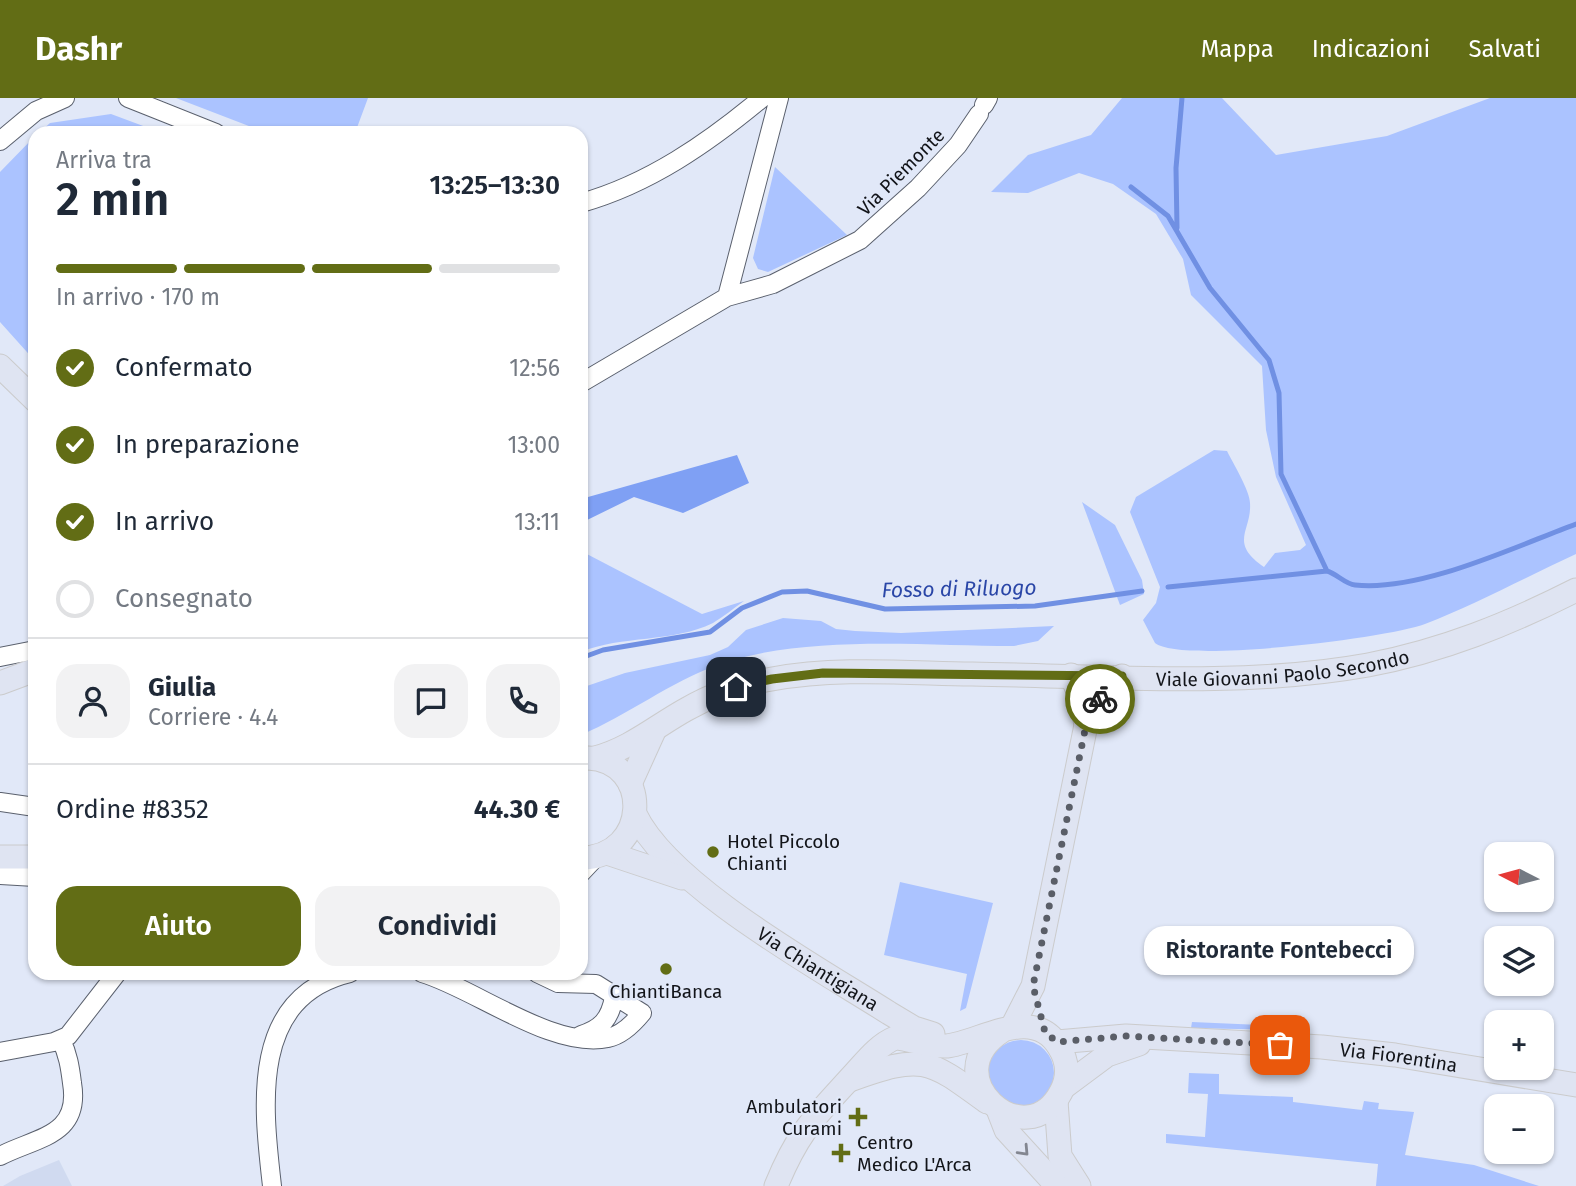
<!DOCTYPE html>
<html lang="it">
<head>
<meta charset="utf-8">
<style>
	:root { --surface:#fff; --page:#f2f2f3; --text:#1f2937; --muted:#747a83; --line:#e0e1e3; --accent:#626d15 }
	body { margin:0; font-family:"Fira Sans",sans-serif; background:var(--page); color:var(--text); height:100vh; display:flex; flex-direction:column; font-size:26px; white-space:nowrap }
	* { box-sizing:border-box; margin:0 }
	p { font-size:23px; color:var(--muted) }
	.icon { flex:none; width:38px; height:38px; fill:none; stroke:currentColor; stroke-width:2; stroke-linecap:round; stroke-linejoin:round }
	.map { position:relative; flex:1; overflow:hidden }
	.side { position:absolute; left:28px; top:28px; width:560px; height:854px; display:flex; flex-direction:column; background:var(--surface); border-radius:21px; box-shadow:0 2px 5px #0004 }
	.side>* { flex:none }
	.needle { width:46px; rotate:276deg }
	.fabs { position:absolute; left:1484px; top:744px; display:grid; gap:14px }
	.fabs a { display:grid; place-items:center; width:70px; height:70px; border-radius:14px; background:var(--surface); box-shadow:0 2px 5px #0004; font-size:35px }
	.pin { position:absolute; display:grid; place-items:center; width:60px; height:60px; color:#fff; margin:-30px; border-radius:14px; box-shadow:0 4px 10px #0006 }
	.courier { position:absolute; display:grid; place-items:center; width:70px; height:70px; margin:-35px; border:5px solid #626d15; border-radius:50%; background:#fff; color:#222; box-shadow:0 2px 9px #0007 }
	.bubble { position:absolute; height:49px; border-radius:21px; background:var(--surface); box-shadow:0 2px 5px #0004; font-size:23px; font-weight:600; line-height:49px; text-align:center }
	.headline em { font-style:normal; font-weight:600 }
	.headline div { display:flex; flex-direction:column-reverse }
	.headline { display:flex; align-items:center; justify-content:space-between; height:119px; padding:0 28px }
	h1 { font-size:46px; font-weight:600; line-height:52px }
	.bar { display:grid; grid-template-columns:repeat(4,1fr); gap:10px 7px; align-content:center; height:84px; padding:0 28px }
	.bar i { height:9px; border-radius:5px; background:var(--line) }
	.bar .on { background:var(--accent) }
	.bar p { grid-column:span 4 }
	.line { display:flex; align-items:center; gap:18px; padding:0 28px; border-top:2px solid var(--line) }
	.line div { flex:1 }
	.round { display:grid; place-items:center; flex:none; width:74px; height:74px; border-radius:21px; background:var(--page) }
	ol { padding:0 28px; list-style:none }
	li { display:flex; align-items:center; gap:21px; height:77px }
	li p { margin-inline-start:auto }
	li .icon { padding:7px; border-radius:50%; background:var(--accent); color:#fff; stroke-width:4 }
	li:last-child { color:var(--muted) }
	li i { width:38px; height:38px; border:4px solid var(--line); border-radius:50% }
	.button { display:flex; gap:14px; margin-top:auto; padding:14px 28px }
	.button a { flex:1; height:80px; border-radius:21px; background:var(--accent); color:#fff; font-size:28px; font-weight:600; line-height:80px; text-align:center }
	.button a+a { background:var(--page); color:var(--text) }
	header { display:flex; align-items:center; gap:42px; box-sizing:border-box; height:98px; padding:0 35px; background:var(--accent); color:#fff }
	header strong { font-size:33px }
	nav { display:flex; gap:38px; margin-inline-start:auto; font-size:24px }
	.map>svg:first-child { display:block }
	.built { fill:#d0daf0 }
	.green { fill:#abc3ff }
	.forest { fill:#7fa0f4 }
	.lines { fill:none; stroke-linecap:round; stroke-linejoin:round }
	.stream { stroke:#7090e3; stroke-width:5 }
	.minor-casing { stroke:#5a606d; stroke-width:20 }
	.major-casing { stroke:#cbcbcc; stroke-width:25 }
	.minor { stroke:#fff; stroke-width:18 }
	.major { stroke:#dfe4f2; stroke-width:23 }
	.oneway { stroke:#838690 }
	.done { stroke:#5a5e67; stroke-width:7; stroke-dasharray:0 12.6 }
	.route { stroke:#626d15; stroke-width:9 }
	.poi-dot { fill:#626d15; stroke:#e1e8f8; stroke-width:2.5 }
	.labels { text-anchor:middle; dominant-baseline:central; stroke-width:5; stroke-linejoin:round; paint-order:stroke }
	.street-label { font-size:19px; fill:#121419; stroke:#e1e8f8 }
	.poi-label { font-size:19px; fill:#121419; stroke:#e1e8f8; text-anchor:start }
	.water-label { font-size:21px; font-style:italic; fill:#2a46a7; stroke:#e1e8f8 }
</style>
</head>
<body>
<header>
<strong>Dashr</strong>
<nav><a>Mappa</a><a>Indicazioni</a><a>Salvati</a></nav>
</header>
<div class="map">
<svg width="1576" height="1088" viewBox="0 0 1576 1088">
	<rect width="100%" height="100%" fill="#e1e8f8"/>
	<!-- built -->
	<path class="built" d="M59,1062L72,1088H3L20,1078Z"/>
	<!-- green -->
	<path class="green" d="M176,0H368L355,35H267Z
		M1122,0H1222L1276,57L1387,38L1490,0H1576V456C1526,479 1476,506 1425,526C1389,540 1181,566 1155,545L1143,522L1156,505L1160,489L1130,414L1136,399L1214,352L1227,353C1233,365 1250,393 1250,405C1252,433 1228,444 1264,469L1275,455L1300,452L1306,447L1276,379L1266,332L1262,268L1191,197L1183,161L1156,116L1113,86L1079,75L1028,95L991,94L1028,57L1091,37Z
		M111,16L162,35H39L50,25Z
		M35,38V263L0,224V74Z
		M775,69L847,137L768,174L758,171L753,160Z
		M1082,404L1115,427L1142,482L1144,496L1120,507Z
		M583,454L702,516L744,503C734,510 723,519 713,525C672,545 622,537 581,554Z
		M783,520L821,523L836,531L855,533L901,535L1054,528L1038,543L1014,548C922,548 804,536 718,567C670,584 628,617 581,637V590L625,575L710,557L728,549L746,532Z
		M900,784L993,805L966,910L960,913L967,876L884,857Z
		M1192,924L1285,928L1288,932L1191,930Z
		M988 975a33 33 0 1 1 66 0a33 33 0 1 1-66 0Z
		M1189,975L1219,976V996L1293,999V1004L1362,1012L1364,1003L1379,1005L1378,1011L1414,1014L1405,1057L1474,1067L1539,1088H1376L1378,1066L1166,1045V1036L1205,1039L1208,996L1188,995Z"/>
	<!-- forest -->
	<path class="forest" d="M737,357L749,385L683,415L634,399L581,425V401Z"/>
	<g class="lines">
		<!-- stream -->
		<path class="stream" d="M1131,89L1168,118L1210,190L1269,262L1279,295L1281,376L1327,473
			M1177,130L1176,70L1182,0
			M1168,489L1327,473C1337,476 1345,486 1355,487C1420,494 1514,449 1576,426
			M581,560L603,552L710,534L742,510L782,494L807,493L885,511L1035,508L1142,493"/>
		<!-- minor casing -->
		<g class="minor-casing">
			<path id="minor" d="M128,0L216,35
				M984,7L988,0
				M0,43L36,13L65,0
				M581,105C649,86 708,45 762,0
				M727,199L779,0
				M581,285L727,199L773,186L860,142L918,90L958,47L979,16
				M0,559L35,552
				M0,704L35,709
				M581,775L597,758
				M0,777L35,779
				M422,875C474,890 553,952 608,940C622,937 633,926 642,915L596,886L558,885L537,875
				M581,937C601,931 610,921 614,899
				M0,954L54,944L68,938L117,875
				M0,1058C37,1039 81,1038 72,985C70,969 68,956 61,942
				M272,1088C263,1009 249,899 350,875"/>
		</g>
		<!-- major casing -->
		<g class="major-casing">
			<g id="major">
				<path d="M0,268L35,302"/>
				<path d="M1071,577L1081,600L1086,627"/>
				<path d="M0,585L35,572"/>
				<path id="s1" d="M595,660C630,651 656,628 687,611C713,596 742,586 772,581C837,569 906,575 972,576C1101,578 1241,590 1368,567C1442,553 1509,526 1576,492"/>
				<path d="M630,686L654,633"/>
				<path id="s2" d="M635,716C669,788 820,871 889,915L914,930L933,936"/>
				<path d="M607,755L682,780"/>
				<path d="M0,759H35"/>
				<path d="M581,760C650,759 653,663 588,660"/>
				<path d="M1012,929L1033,888L1086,627L1103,598L1122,578"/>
				<path id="s3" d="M1057,944L1126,938L1322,949L1395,957L1576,987"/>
				<path d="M850,982C923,956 927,960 987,1004"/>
				<path d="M1064,989L1107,957L1139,946"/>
				<path d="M1056,1003L1060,1058L1079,1088"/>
				<path d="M999,1014L1006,1032L1057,1088"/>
				<path d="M776,1088C799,1032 815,1019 854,976C866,963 878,947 895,940C912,941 928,949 947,948C981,944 1034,906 1059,949C1068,963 1069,979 1061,994C1026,1061 932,978 1002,933"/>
			</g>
		</g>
		<!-- minor -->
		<use href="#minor" class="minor"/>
		<!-- major -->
		<use href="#major" class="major"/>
	</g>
	<!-- one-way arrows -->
	<defs><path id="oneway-chevron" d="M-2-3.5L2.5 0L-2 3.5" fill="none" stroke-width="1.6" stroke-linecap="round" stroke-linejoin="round" transform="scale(1.75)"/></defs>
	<use class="oneway" href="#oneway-chevron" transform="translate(1024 1053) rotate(47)"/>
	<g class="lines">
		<!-- done -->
		<path class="done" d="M1100,601L1086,627L1033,888L1045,934L1057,944L1126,938L1280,947"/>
		<!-- route -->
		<path class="route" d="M736,589L772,581L823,575L1122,578L1100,601"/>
	</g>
	<!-- markers -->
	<g class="poi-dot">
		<circle cx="713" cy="754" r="7"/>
		<circle cx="666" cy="871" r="7"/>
		<path d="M854.5 1008.5h7v7h7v7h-7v7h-7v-7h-7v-7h7z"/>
		<path d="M837.5 1044.5h7v7h7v7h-7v7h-7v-7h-7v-7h7z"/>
	</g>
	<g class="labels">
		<!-- street labels -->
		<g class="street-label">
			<text transform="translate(901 74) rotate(-45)">Via Piemonte</text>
			<text stroke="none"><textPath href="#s1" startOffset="707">Viale Giovanni Paolo Secondo</textPath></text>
			<text stroke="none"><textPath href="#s2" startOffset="242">Via Chiantigiana</textPath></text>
			<text stroke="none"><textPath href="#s3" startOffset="343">Via Fiorentina</textPath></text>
		</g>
		<!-- poi labels -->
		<g class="poi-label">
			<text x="727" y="743">Hotel Piccolo<tspan x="727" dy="22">Chianti</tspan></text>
			<text x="666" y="893" text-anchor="middle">ChiantiBanca</text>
			<text x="842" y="1008" text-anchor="end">Ambulatori<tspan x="842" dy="22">Curami</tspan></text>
			<text x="857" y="1044">Centro<tspan x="857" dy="22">Medico L'Arca</tspan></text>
		</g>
		<!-- water labels -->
		<g class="water-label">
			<text transform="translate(959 491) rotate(-1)">Fosso di Riluogo</text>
		</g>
	</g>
</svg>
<div class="fabs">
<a><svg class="needle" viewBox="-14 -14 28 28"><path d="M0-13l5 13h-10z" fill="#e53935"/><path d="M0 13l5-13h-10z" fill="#747a83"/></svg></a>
<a><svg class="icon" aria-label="layers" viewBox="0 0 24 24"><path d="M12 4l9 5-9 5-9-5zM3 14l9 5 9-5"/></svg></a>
<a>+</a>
<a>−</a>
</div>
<div class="pin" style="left:1280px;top:947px;background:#ea580c"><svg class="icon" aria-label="bag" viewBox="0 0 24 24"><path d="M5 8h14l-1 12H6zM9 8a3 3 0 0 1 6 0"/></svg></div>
<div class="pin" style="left:736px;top:589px;background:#1f2937"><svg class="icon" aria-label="home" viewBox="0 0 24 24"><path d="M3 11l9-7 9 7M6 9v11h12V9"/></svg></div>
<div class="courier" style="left:1100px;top:601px"><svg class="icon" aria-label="bike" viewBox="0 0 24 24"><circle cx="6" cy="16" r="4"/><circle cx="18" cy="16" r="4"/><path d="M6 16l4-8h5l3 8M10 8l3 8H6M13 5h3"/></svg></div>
<div class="bubble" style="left:1144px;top:828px;width:270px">Ristorante Fontebecci</div>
<section class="side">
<div class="headline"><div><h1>2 min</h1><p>Arriva tra</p></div><em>13:25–13:30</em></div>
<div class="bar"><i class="on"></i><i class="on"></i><i class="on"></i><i></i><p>In arrivo · 170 m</p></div>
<ol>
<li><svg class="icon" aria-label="check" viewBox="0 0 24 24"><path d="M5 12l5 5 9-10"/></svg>Confermato<p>12:56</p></li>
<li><svg class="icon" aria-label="check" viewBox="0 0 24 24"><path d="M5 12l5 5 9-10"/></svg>In preparazione<p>13:00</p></li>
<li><svg class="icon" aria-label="check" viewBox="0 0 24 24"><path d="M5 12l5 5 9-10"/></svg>In arrivo<p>13:11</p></li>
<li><i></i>Consegnato</li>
</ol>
<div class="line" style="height:126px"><a class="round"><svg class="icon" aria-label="person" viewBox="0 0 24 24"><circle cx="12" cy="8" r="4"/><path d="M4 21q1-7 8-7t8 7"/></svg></a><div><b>Giulia</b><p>Corriere · 4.4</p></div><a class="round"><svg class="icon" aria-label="chat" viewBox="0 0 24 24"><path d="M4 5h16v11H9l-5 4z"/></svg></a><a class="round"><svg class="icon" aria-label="phone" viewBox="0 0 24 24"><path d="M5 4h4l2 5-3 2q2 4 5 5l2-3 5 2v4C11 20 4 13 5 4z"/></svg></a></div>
<div class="line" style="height:91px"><div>Ordine #8352</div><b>44.30 €</b></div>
<div class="button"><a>Aiuto</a><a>Condividi</a></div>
</section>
</div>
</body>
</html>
